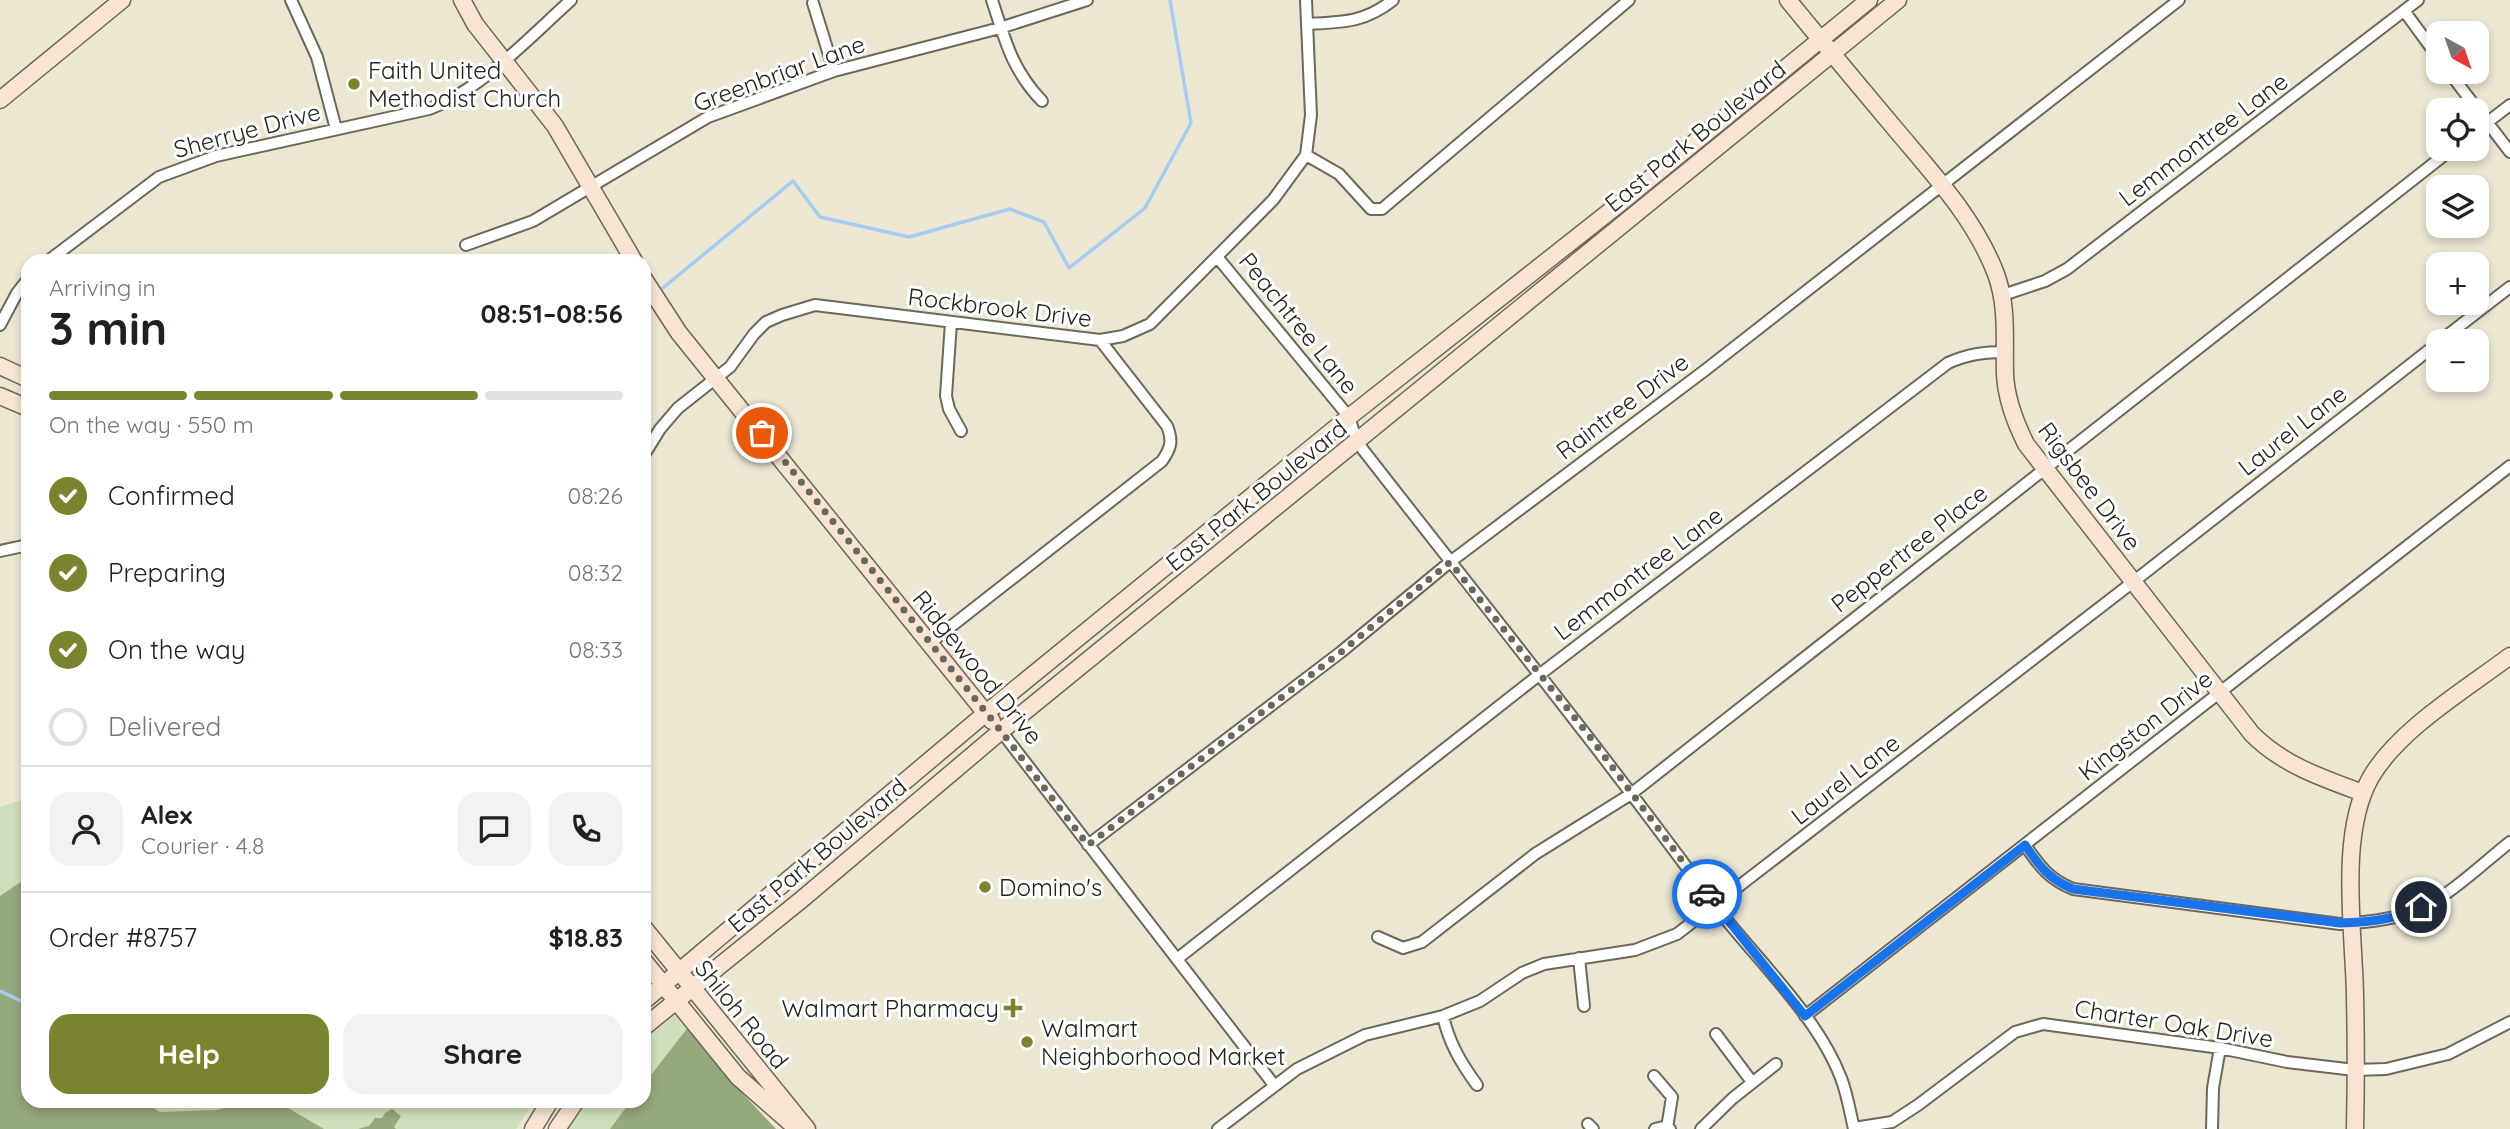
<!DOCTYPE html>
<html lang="en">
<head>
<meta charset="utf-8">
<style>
	:root { --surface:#fff; --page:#f2f2f2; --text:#202124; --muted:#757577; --line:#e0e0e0; --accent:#7b832e }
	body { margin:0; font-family:Quicksand,sans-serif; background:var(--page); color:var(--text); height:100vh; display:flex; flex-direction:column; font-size:26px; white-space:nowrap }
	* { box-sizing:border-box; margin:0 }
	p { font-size:23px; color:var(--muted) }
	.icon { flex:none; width:38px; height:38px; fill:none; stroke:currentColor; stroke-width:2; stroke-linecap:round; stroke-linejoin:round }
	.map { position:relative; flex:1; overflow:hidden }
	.sheet { position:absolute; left:21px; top:254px; width:630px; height:854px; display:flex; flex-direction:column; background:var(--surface); border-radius:21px; box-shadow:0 4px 10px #0003 }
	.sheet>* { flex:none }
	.needle { width:46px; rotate:140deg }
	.tools { position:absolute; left:2426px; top:21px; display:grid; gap:14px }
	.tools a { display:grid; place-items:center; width:63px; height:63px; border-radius:14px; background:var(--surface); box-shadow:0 4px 10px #0003; font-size:35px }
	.pin { position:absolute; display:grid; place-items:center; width:60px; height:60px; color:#fff; margin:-30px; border:4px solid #fff; border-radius:50%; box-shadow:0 2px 7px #0007 }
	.courier { position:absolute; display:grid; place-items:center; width:70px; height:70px; margin:-35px; border:5px solid #1a73e8; border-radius:50%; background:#fff; color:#222; box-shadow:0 2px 9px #0007 }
	.head em { font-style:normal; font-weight:700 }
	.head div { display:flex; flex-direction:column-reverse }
	.head { display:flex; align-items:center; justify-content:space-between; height:119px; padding:0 28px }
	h1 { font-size:46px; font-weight:700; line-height:52px }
	.bar { display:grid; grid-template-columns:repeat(4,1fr); gap:10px 7px; align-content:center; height:84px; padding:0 28px }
	.bar i { height:9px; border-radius:5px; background:var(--line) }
	.bar .current { background:var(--accent) }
	.bar p { grid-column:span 4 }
	.line { display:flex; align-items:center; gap:18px; padding:0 28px; border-top:2px solid var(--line) }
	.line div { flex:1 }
	.round { display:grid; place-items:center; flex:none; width:74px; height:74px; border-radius:21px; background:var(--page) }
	ol { padding:0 28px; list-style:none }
	li { display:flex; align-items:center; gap:21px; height:77px }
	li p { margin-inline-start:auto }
	li .icon { padding:7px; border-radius:50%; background:var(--accent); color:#fff; stroke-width:4 }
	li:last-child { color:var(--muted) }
	li i { width:38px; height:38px; border:4px solid var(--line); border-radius:50% }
	.cta { display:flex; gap:14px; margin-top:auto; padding:14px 28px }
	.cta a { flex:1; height:80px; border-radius:21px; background:var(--accent); color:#fff; font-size:28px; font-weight:700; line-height:80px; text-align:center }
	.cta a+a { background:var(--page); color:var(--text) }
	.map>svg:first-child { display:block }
	.green { fill:#cfdfbb }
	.forest { fill:#96a87e }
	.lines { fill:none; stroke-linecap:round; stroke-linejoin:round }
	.stream { stroke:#a6cdef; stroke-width:3.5 }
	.street-casing { stroke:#6d6857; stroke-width:14 }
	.secondary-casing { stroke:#6d6857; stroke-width:19 }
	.street { stroke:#fff; stroke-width:10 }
	.secondary { stroke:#f9e3d2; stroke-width:16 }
	.done { stroke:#6a675b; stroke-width:7; stroke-dasharray:0 12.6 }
	.route { stroke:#1a73e8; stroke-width:9 }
	.poi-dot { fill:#7b832e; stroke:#fff; stroke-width:2.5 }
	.labels { text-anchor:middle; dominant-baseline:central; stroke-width:6; stroke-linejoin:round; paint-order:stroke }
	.poi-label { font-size:24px; fill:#24221b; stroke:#fff; text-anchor:start }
	.street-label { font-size:24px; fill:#24221b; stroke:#fff }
</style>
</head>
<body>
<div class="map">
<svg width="2510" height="1129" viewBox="0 0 2510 1129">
	<rect width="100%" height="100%" fill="#ece7d3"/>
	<!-- green -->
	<path class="green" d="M28,798V1101H534L516,1129H0V807Z
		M678,1012L742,1093L776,1129H566L587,1101H644V1040Z"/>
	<!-- forest -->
	<path class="forest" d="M28,877V1101H142L160,1112L216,1110L248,1102L288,1108L324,1129H0V896Z
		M689,1026L742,1093L776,1129H610L631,1101H644V1084Z
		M392,1109L401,1116L394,1127L396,1129H358L369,1126L375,1118H382L385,1113Z"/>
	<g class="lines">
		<!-- stream -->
		<path class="stream" d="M658,292L793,181L820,217L909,237L1010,209L1044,222L1069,268L1145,208L1191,123L1170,0
			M644,304L652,297
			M0,991L28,1004"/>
		<!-- street casing -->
		<g class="street-casing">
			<path id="street" d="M291,0L317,57L336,129
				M992,0C1005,40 1012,70 1042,101
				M813,3L834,71
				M2405,12L2438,57
				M1307,24C1342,22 1364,23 1393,0
				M2449,72L2510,152
				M2476,131L2510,105
				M1306,155L1339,174L1371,209H1382L1629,0
				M466,245L533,221L708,117L834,71L1000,28L1087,0
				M1218,258L1349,417L1357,442C1476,595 1598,746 1713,903C1754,957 1817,1015 1841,1078C1847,1093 1850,1112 1854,1129
				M48,261L159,177L216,156L429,109C481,90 530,37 571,0
				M2003,295L2045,281L2067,269L2418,0
				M951,322L946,396L949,409L961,431
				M0,325L17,293L28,279
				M2440,341L2510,287
				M644,455L660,429L678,408L730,367L754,334L766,322L782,315L815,305L1100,340L1123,336L1150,324L1273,200L1306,155L1311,115L1306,0
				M0,551L28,545
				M930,643L1162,461C1171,448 1173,441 1167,426L1100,340
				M1001,731L1274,1085
				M1088,845L1341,652L1450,562L1704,371L2179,0
				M2025,845C2040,867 2049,879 2073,889L2340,924C2362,922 2384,921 2405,914C2445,902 2478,867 2510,842
				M1378,937L1403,948L1422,942L1535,854L1631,794L2452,149
				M1579,958L1584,1006
				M1177,959L1539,675L1948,363C1968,354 1984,352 2006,352
				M1443,1016C1449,1043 1461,1063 1477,1085
				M1805,1016L2510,466
				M1716,1034L1752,1082
				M1654,1076L1672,1097L1667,1128
				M1588,1124L1593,1129
				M1854,1128L1892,1122L1918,1105L2015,1032L2043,1024L2220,1048L2287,1062L2355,1070L2386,1069L2448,1054L2510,1022
				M1218,1129L1297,1069L1365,1035L1443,1016L1480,1001L1522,973L1544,964L1635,950L1677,934L2133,582L2438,343
				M1655,1129L1663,1127L1670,1129
				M1701,1129L1733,1098L1776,1064
				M2212,1129L2213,1088L2220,1048"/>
		</g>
		<!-- secondary casing -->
		<g class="secondary-casing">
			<path id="secondary" d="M462,0L475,24L555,126L634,261
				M1788,0C1824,44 1860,87 1897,131C1934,175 1975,219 1996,274C2008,307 2004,339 2005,374C2006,398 2015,422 2026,444L2252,734C2283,765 2322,778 2363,793
				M0,100L122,0
				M644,279L679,333L992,721
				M0,366L28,379
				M0,396L28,408
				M644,928L807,1129
				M644,961L738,1077L795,1127
				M644,1001L986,713L1349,417L1619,204L1869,0
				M644,1027L801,900L1001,731L1898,0
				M533,1129L550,1101
				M557,1129L576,1101
				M2355,1129C2356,1085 2356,1040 2355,996C2354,932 2338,834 2371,777C2398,730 2466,689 2510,656"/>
		</g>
		<!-- street -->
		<use href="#street" class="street"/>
		<!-- secondary -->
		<use href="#secondary" class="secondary"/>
	</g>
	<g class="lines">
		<!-- done -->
		<path class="done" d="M762,433L1001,731L1088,845L1341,652L1450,562L1587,733L1707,894"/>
		<!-- route -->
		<path class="route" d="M1707,894L1805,1016L2025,845C2040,867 2049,879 2073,889L2340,923C2368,922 2395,920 2421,907"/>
	</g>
	<!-- markers -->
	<g class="poi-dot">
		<circle cx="354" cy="84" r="7"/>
		<circle cx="985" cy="887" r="7"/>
		<path d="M1009.5 997.5h7v7h7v7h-7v7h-7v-7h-7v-7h7z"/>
		<circle cx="1027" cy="1042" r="7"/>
	</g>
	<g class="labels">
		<!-- poi labels -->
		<g class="poi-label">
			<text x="368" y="70">Faith United<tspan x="368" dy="28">Methodist Church</tspan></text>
			<text x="999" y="887">Domino's</text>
			<text x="999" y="1008" text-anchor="end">Walmart Pharmacy</text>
			<text x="1041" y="1028">Walmart<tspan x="1041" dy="28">Neighborhood Market</tspan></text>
		</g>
		<!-- street labels -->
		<g class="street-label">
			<text transform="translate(779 73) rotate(-20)">Greenbriar Lane</text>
			<text transform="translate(247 130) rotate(-15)">Sherrye Drive</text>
			<text transform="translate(1695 136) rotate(-39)">East Park Boulevard</text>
			<text transform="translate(2203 139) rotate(-37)">Lemmontree Lane</text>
			<text transform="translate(1000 307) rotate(7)">Rockbrook Drive</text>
			<text transform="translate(1299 323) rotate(51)">Peachtree Lane</text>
			<text transform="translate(1622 406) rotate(-37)">Raintree Drive</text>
			<text transform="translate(2292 430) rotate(-38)">Laurel Lane</text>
			<text transform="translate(2090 486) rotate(53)">Rigsbee Drive</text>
			<text transform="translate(1256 495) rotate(-39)">East Park Boulevard</text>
			<text transform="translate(1909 548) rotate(-38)">Peppertree Place</text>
			<text transform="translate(1638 573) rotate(-37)">Lemmontree Lane</text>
			<text transform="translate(978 667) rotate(51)">Ridgewood Drive</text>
			<text transform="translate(2145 725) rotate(-38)">Kingston Drive</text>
			<text transform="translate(1845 779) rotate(-38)">Laurel Lane</text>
			<text transform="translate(817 855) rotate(-40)">East Park Boulevard</text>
			<text transform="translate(742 1014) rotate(51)">Shiloh Road</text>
			<text transform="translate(2174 1023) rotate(9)">Charter Oak Drive</text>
		</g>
	</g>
</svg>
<div class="tools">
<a><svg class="needle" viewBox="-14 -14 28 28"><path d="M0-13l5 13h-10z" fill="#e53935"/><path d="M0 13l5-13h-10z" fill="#757577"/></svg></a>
<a><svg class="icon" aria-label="locate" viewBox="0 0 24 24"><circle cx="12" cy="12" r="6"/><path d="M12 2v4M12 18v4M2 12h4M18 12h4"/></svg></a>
<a><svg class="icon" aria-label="layers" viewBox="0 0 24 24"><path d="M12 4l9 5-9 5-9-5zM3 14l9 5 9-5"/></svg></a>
<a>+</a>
<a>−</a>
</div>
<div class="pin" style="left:762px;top:433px;background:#ea580c"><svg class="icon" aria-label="bag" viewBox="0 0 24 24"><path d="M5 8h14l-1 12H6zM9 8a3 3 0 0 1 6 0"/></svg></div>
<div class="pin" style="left:2421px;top:907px;background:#1f2937"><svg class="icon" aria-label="home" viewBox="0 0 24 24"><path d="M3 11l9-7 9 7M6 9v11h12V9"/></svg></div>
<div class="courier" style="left:1707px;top:894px"><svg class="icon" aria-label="car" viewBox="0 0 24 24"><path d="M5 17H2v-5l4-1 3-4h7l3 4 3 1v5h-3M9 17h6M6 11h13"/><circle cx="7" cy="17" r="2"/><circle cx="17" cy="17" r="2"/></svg></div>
<section class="sheet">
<div class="head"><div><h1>3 min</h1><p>Arriving in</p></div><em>08:51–08:56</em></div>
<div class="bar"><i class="current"></i><i class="current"></i><i class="current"></i><i></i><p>On the way · 550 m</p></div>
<ol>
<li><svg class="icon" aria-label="check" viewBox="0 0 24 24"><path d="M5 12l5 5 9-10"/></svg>Confirmed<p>08:26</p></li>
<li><svg class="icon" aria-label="check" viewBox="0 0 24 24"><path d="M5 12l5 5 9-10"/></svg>Preparing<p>08:32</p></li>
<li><svg class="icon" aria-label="check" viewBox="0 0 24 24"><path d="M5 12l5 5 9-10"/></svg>On the way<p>08:33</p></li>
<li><i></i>Delivered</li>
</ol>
<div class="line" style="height:126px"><a class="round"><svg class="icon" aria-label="person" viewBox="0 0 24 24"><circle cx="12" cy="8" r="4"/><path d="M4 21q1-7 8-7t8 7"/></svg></a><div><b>Alex</b><p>Courier · 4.8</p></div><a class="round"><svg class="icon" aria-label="chat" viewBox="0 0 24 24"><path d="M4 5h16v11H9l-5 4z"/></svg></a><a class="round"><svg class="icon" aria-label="phone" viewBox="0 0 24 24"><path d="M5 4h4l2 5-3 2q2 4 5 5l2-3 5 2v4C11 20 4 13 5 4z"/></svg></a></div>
<div class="line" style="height:91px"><div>Order #8757</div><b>$18.83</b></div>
<div class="cta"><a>Help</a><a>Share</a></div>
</section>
</div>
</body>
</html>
